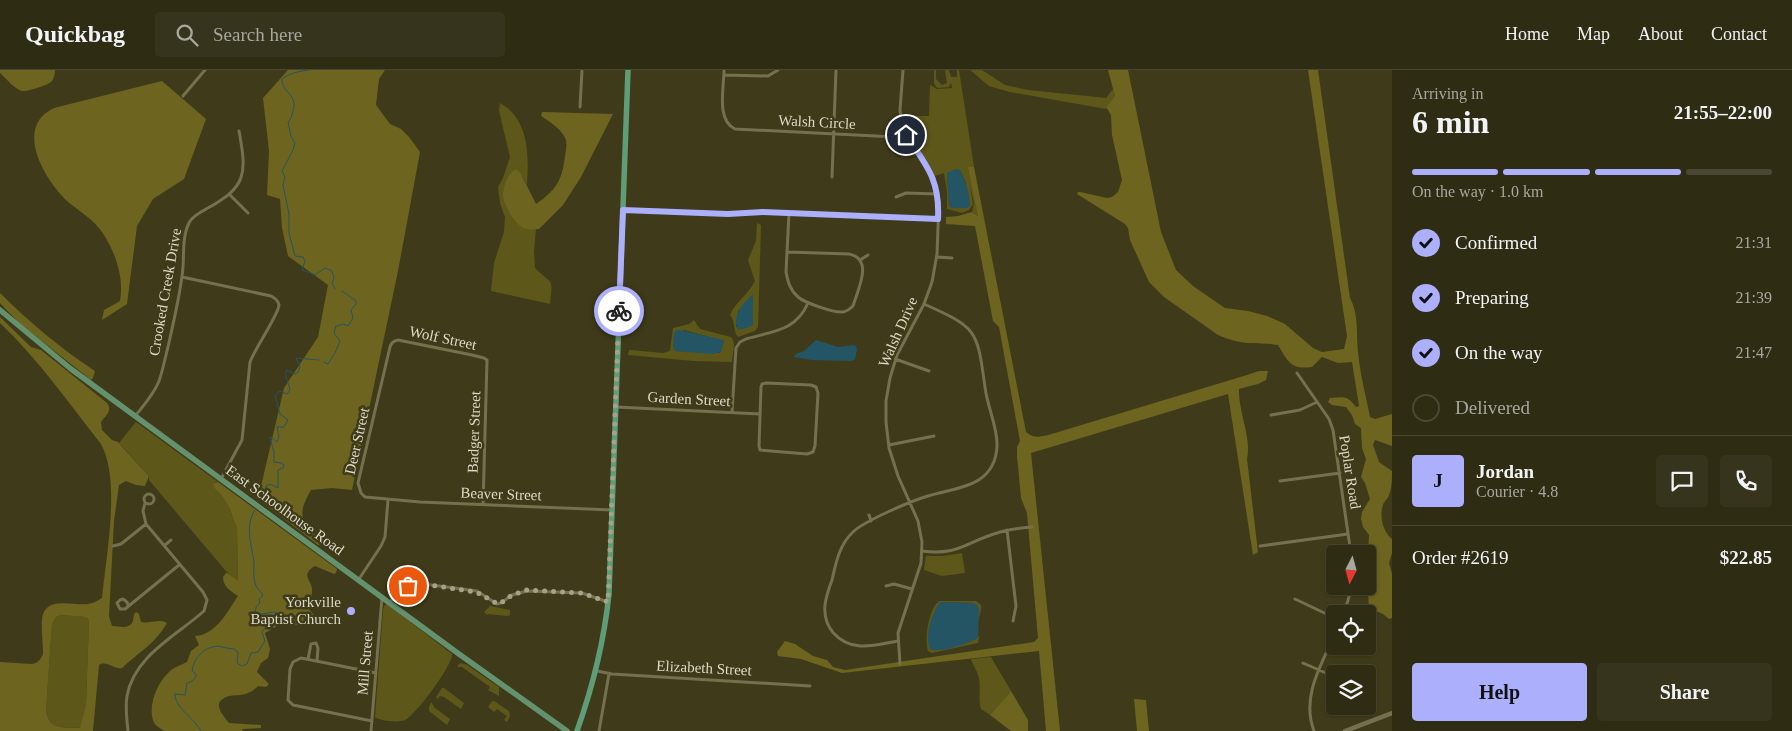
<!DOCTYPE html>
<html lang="en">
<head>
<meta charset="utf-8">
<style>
	:root { --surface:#2f2c14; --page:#37341d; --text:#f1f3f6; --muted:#a7a7a0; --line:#4a4834; --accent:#acaffb }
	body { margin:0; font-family:Georgia,serif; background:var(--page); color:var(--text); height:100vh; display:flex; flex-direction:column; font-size:19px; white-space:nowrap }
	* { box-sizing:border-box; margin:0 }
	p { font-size:16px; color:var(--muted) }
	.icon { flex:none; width:28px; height:28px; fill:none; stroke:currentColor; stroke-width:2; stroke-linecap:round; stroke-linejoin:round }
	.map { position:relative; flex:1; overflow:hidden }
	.drawer { display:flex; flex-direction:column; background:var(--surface); width:400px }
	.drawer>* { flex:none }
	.needle { width:32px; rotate:186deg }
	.fabs { position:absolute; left:1326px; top:475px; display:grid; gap:10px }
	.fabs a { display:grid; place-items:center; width:50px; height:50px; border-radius:5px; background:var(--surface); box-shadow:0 1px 4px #0004,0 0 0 1px var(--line); font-size:25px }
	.pin { position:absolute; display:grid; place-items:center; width:42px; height:42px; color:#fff; margin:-21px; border:2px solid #fff; border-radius:50%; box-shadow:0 1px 5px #0007 }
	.courier { position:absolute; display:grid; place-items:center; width:50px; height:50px; margin:-25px; border:4px solid #acaffb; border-radius:50%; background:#fff; color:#222; box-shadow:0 1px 6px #0007 }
	.head em { font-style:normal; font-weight:600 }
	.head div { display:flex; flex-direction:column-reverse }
	.head { display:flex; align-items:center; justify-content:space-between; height:85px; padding:0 20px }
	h1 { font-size:32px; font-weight:600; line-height:38px }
	.bar { display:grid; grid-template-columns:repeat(4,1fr); gap:8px 5px; align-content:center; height:60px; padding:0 20px }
	.bar i { height:6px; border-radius:4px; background:var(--line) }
	.bar .active { background:var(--accent) }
	.bar p { grid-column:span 4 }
	.line { display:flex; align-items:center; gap:12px; padding:0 20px; border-top:1px solid var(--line) }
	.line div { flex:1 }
	.round { display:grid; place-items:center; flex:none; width:52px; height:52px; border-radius:5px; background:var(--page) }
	ol { padding:0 20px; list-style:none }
	li { display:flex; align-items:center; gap:15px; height:55px }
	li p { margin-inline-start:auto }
	li .icon { padding:5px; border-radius:50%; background:var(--accent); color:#111; stroke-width:4 }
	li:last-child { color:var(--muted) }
	li i { width:28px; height:28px; border:2px solid var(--line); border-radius:50% }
	.action { display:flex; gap:10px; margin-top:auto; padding:10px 20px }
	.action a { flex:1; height:58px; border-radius:5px; background:var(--accent); color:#111; font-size:20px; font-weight:600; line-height:58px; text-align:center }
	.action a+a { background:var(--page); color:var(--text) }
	header { display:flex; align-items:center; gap:30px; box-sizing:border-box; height:70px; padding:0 25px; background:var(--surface); border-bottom:1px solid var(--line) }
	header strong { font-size:24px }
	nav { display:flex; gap:28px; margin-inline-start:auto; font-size:18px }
	.search { width:350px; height:45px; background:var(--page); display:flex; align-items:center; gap:12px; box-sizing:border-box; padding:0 18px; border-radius:5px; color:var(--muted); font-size:19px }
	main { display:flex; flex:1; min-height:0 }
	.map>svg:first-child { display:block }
	.green { fill:#5e571a; fill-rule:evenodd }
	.forest { fill:#6d641f; fill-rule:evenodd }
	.water { fill:#235565 }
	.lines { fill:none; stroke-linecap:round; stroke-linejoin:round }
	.stream { stroke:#235565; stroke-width:1 }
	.minor { stroke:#75704e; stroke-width:3 }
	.tertiary { stroke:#75704e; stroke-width:4.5 }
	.primary { stroke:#64926e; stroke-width:5.5 }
	.trunk { stroke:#5e9d78; stroke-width:5.5 }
	.done { stroke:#a5a28a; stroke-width:5; stroke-dasharray:0 9 }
	.route { stroke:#acaffb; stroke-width:6 }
	.poi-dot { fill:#acaffb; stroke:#3f3b1a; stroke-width:2 }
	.labels { text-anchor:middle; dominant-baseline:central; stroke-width:5; stroke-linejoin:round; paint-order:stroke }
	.street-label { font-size:15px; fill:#dcdac7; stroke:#3f3b1a }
	.poi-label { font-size:15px; fill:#dcdac7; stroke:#3f3b1a; text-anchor:end }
</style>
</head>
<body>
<header>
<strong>Quickbag</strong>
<div class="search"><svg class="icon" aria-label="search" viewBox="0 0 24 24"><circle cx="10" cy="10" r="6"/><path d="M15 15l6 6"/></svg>Search here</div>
<nav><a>Home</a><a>Map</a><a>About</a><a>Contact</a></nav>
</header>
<main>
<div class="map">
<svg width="1392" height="661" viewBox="0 0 1392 661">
	<rect width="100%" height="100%" fill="#3f3b1a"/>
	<!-- green -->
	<path class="green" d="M934,0H936V9L942,15L947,13L945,0H949L951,7H957V0H959L974,97L969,98L979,146L972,142L974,133L970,116L973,134L969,140L962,143L947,139V122L944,103L935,106L904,53L903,46H929L930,15L937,19L952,18L951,13L949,17L939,18L936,17L934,13ZM960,100L966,113L965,138H952L949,135L947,103Z
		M970,0H982L1005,15L1028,20L1106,28L1113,19L1115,26L1106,37V39L1010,22L989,16Z
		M500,33C529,49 529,85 527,115L521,104L507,110L503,121L504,130L527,159H536L534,181L535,198C553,216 553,206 550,234L491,221L494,193L504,162L505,147L500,133L498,117L503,108L510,87L499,41Z
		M757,153L761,155L758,257L755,261L738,267C732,260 736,251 730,245C736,231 749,224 755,211L748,190L756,171ZM753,225V255L744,258L736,257L738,241Z
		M694,250L700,259L731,267C737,274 732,283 732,292L694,291L628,285L629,280H631L663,283L670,281L673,258L689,254ZM684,260L724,271L720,283L675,281L673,274Z
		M136,352L218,412H215L213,417L222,426L229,437L237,459L238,512L225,500L149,410V406L119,373Z
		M962,483L965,503L942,506L924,500L926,486H943Z
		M940,531H976L981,535C982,540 980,542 979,547C977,556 981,564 978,573L932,583L928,581C924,571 929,535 940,531ZM942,532L973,533L978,546L979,566L976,569L952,577L933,580C923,562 934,549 942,532Z
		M387,534L452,584C453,595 415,646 405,650C398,653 380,651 375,647L383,541L384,536Z
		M490,536L510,540V545L508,546L488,544L487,545L484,542Z
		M61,545L86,547L89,550L86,634L81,658C65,657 49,660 46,641L52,554L56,547Z
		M991,587L1011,621L990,645L981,639C978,629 981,619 979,609C978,601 973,596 971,589Z
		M461,593L467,595L499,617V626L488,620L490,617L462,597H458V595Z
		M442,618H444L464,633L461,639L444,627L440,626L438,629L436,627Z
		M492,631H494L509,641L510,646L507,652L504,650L507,646L497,639L494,642L488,637Z
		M431,632L435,638L450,649L447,655L429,641V637Z"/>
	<!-- forest -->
	<path class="forest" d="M0,0H55C55,4 54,8 52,11C49,15 26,22 22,21C14,19 6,8 0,3Z
		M288,0H385L379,9L376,35L390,54L401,59L409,67L420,82L398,201L352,420L332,418L311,420C296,446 301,452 322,470L321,474L318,475L258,429L284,318L318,267L328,215L288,186L282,158L280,129L267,125L269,81L263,28Z
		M1108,0H1128L1161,162L1176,200L1193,216L1225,238L1248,241L1267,246L1285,254L1313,278L1322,282L1344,279L1347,266L1308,0H1318L1350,228C1359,244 1356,264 1358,282C1360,304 1366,326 1370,347L1375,349L1392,344V376L1375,370L1373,375L1379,392L1392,401C1392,409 1392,417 1389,425C1388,429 1384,431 1383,435C1379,446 1383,462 1392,469V483L1389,493L1392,504V548L1389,549L1383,544L1369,538L1368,523L1373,505L1368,484L1369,465L1363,457L1361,449L1362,442L1370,429L1365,413L1361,407L1366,389L1362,378L1361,358L1355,354L1352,345L1346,337L1332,335L1328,332L1330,328C1345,327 1347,325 1356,337L1359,336L1352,292L1338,293L1322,287L1312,297C1290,300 1288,291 1278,275C1268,273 1260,274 1249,273C1240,273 1227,269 1218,265L1164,227L1149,212L1130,170L1128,158L1125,154L1077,124L1078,122H1080L1107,128L1112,127L1118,122L1122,110L1112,65L1111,45L1106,37L1115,26Z
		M162,11L206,49L184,109L153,129L137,156L127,234L102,250L104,240L120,231C124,208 116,184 104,165C95,150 80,142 67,131C45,110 13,57 54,38Z
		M542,42L613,44L581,107L563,135L539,159C535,159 530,160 527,159C516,157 505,137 503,127C502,118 508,103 516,99L521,104L536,134C556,120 562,111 565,86C566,81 567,75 566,70C562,59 550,52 541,46Z
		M968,97H974L1026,362C1035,370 1044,366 1055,363L1247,305L1259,301H1268L1266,310L1258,314L1239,319C1238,341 1252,369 1247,389L1258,482L1253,485L1228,324L1031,383L1060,661H1046L1039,581L842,603L801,589L778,586L777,582L785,571L795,574L813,586L827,590L833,597L845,600L1034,572L1038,568L1027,443L1021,428L1017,386V377L1020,371L999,257L993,251L975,156L946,154V147L958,146L972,142L978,146Z
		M0,223C29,252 60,278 95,301L93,308L91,310L19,253L0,233Z
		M0,247L31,277L41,280L107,333C113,341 105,346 101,352L102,360L112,370L118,372L124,379L149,406L145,416L136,415L126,411L119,415L114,451L109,546L112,556C126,557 133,560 134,544L136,542L139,544L141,552C150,554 159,548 167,553C157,572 137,584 122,598C114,600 107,590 99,595L93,661H0V592L31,594C37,594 41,589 43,584C43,574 41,557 42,549C45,525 72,536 88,534C94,533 97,531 102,528C106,486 121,410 101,374C68,332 38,289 0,253ZM61,545L86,547L89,550L86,634L80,658C64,657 49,660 46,641L52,554L56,547Z
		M218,412L337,499L336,503L334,504L315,496C299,506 313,510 312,521C312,527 309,532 309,539L316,548L314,552L290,556L284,554L279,555L265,563L270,579L268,588L261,593L257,602L269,614L266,617L258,616C243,632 229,619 219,633C218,640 224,647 229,653L261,655V658L243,659L242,661H164C160,658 154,655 153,650C148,634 158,612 169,602C174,597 181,595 187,592L191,581L199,575L195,566C216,565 227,542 238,526C231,521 223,517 223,507L226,503L229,504L238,511L237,459L229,437L222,426L213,417L214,413Z
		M1011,621L1028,650V661H1011L990,645Z
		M1134,629L1146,630L1149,661H1137Z"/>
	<!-- water -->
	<path class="water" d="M956,99L960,100C965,111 970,123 970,136L967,138H952L949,135L947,103Z
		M753,224V254L750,257L738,260C732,244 743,234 753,224Z
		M680,260L724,270L721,282L713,284L675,281C672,275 673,267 675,261Z
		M816,270L838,277L855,275L857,279L855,289L852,291L812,290L794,287L796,284L804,281Z
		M940,532L973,533L977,535L979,539L978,568C966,574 944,583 930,579C924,566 932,543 940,532Z"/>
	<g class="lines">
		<!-- stream -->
		<path class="stream" d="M309,0C300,1 290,3 282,9C282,24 298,23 293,41C292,46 291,49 288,52L291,66L295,73L293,80L282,101L285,107L283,115L289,144V163L295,186L303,187L305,191L302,200L315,205L325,198L332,201L334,208L332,213L335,219
			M324,292L328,294L335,283L340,271L334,263L336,256L344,254L348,256L353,248L351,240L356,234V231L342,221
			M261,432L268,427L270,423L265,420L266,416L270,414L278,418V400L283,398L284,395L281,393L274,392V382L270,368L271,367L277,372L279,366L277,357H284L288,350L280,344L275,325L280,321L287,324L290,320L286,306V300L295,304L298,302L300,297L296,288L319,290
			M201,661C194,648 175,638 175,624L185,625L187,613C192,612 196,609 196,604L192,601C194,587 204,577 218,576L226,578L234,579L238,582L237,593L242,596L247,594L251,583L258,582L265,571L262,562L264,559L270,558L281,550L282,545C272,538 266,546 255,544L256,537L260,533L259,529L263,526C261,521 256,518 255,513C253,507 254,499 254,493C252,475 244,456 255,440"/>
		<!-- minor -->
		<path class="minor" d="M724,0C724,18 716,50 735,59L895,67L906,65
			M724,5L768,6L778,0
			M183,26L205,0
			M580,37L582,0
			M832,107L836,0
			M230,125L248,143
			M896,127L906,123L938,124
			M623,140L728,144L763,142L939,149
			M787,182L849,184C874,189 858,219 853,236C850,239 848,241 843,242C834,243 805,233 798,227C790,220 788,212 786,202L789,143
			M937,187L952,188
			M860,190L868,185
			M182,207L271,226C275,228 278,230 279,235C279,244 254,280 250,292L242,370L221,409
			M895,289L929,301
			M1297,303L1329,349L1333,360L1351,484
			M766,313L811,315L816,317L818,323L815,376L813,382L807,384L760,380L759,376L761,317L762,314Z
			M616,337L760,344
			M732,342L736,278L740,272L746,269C773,261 796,261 808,233
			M136,345C144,335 154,324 159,311C163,300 165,288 168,277C173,254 179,230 182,206C185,190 181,169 189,153C192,146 200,143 206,139C247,117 247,104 239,61
			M1271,345L1300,340L1317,332
			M889,375L934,366
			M1280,411L1340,403
			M144 429a5 5 0 1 1 10 0a5 5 0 1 1-10 0Z
			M483,435L487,290L484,288L472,285L398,270C393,271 391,273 390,277L358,413L361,423L365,427L420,432L612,440
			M869,445L871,451
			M1007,460L1016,536L1013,551
			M165,475L171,470
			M113,476L121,474L146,454
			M1260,476L1348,464
			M922,481C958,486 966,472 997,463C1008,459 1020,458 1032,457
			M359,509L381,476L385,467L388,430
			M886,516L894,514L912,519
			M1295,529L1335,548
			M390,532L403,519L415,514H424L477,521L497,534L501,533L512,525L527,521L582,523L608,532
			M128,535L127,532L123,529L120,530L117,533L120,539H125L179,495
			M1344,544L1352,516
			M898,571C886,573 872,577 860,576C838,574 823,557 825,535C826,527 829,518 832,510C836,493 839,475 853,462C864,451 911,431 928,426C958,417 995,417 997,376C998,358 987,336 985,317C977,260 978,258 924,234
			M308,589L311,574L316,573L318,578L317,591
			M1303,593L1335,607
			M900,594L898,563L921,493L922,472L918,451L898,406L889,378L886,352V331L890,308L897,285L924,234L932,212L937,184L939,131L934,108L902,56L900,40L903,0
			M597,601L612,604L810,616
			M372,651L293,635L288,630L290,599L293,592L301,588L376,603
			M128,661C127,650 125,637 127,626C134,586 176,566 204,541L207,530L203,522L146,454L143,441L145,433
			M371,661L382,527
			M599,661L609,604
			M1314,661C1301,627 1321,595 1335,564"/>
		<!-- tertiary -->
		<path class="tertiary" d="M1345,661L1392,643"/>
		<!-- primary -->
		<path class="primary" d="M0,240L71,299L459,584L567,661"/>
		<!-- trunk -->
		<path class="trunk" d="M577,661C593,616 604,572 609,524L628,0"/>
	</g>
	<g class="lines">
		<!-- done -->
		<path class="done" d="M408,516L424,514L476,522L498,534L501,533L512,525L527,520L582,523L608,532L619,241"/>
		<!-- route -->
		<path class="route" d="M619,241L623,140L728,144L763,142L938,149C940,110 927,96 906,65"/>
	</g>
	<!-- markers -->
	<circle class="poi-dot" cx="351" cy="541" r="5"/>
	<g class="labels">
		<!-- street labels -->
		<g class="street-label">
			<text transform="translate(817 52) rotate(3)">Walsh Circle</text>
			<text transform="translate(165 222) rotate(-80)">Crooked Creek Drive</text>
			<text transform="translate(898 262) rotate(-66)">Walsh Drive</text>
			<text transform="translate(443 268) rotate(12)">Wolf Street</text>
			<text transform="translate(689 329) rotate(3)">Garden Street</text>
			<text transform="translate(474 362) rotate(-88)">Badger Street</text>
			<text transform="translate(357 371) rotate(-77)">Deer Street</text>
			<text transform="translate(1350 402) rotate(81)">Poplar Road</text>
			<text transform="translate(501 424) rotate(2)">Beaver Street</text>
			<text transform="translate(285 440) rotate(36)">East Schoolhouse Road</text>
			<text transform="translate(365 593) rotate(-85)">Mill Street</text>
			<text transform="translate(704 598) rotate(3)">Elizabeth Street</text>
		</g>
		<!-- poi labels -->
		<g class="poi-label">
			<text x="341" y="532">Yorkville<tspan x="341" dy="17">Baptist Church</tspan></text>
		</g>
	</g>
</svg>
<div class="fabs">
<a><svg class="needle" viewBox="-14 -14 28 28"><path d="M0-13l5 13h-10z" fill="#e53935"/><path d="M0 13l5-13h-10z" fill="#a7a7a0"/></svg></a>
<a><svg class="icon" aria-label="locate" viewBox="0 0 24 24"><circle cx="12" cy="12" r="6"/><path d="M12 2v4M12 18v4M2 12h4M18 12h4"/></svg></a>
<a><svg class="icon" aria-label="layers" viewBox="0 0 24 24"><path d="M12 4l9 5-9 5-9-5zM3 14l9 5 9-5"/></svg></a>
</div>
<div class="pin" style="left:408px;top:516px;background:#ea580c"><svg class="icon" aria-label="bag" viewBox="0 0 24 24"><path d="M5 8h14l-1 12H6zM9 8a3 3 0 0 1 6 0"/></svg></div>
<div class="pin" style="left:906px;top:65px;background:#1f2937"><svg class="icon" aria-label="home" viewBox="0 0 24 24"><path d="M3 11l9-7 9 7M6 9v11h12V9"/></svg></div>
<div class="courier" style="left:619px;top:241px"><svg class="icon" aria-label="bike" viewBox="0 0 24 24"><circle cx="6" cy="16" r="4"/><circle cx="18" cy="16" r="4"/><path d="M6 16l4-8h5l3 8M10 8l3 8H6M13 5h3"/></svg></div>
</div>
<section class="drawer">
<div class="head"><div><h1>6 min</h1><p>Arriving in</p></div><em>21:55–22:00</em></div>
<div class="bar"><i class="active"></i><i class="active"></i><i class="active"></i><i></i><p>On the way · 1.0 km</p></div>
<ol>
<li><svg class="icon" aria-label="check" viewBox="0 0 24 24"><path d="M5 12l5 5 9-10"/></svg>Confirmed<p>21:31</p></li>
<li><svg class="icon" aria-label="check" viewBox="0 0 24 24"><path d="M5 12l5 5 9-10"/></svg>Preparing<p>21:39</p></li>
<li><svg class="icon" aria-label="check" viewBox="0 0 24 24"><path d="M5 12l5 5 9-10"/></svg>On the way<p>21:47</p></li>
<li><i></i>Delivered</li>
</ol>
<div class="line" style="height:90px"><b class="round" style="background:var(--accent);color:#111">J</b><div><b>Jordan</b><p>Courier · 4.8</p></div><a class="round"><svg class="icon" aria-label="chat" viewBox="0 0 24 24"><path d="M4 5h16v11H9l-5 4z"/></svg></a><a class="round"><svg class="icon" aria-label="phone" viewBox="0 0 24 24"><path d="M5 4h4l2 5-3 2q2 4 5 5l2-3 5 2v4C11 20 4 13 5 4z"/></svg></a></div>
<div class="line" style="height:65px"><div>Order #2619</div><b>$22.85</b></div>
<div class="action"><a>Help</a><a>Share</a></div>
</section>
</main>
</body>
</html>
